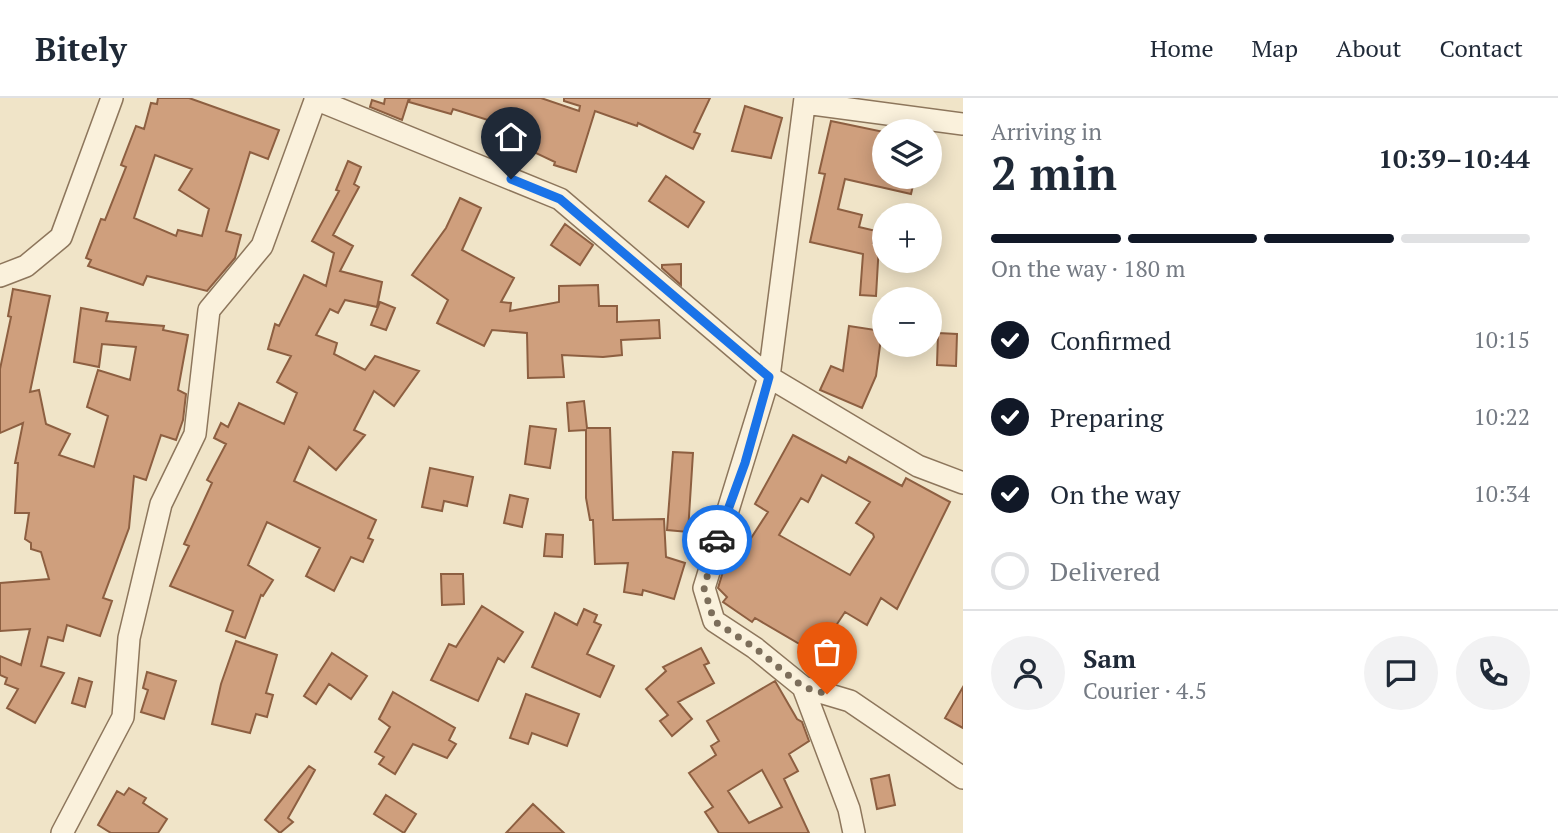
<!DOCTYPE html>
<html lang="en">
<head>
<meta charset="utf-8">
<style>
	:root { --surface:#fff; --page:#f2f2f3; --text:#1f2937; --muted:#747a83; --line:#e0e1e3; --accent:#111827 }
	body { margin:0; font-family:"PT Serif",serif; background:var(--page); color:var(--text); height:100vh; display:flex; flex-direction:column; font-size:26px; white-space:nowrap }
	* { box-sizing:border-box; margin:0 }
	p { font-size:23px; color:var(--muted) }
	.icon { flex:none; width:38px; height:38px; fill:none; stroke:currentColor; stroke-width:2; stroke-linecap:round; stroke-linejoin:round }
	.map { position:relative; flex:1; overflow:hidden }
	.drawer { display:flex; flex-direction:column; background:var(--surface); width:595px }
	.drawer>* { flex:none }
	.controls { position:absolute; left:872px; top:21px; display:grid; gap:14px }
	.controls a { display:grid; place-items:center; width:70px; height:70px; border-radius:50%; background:var(--surface); box-shadow:0 4px 18px #0003; font-size:35px }
	.pin { position:absolute; display:grid; place-items:center; width:60px; height:60px; color:#fff; margin:-72px -30px; border-radius:50% 50% 50% 0; rotate:-45deg; box-shadow:0 0 7px #0007 }
	.pin .icon { rotate:45deg }
	.courier { position:absolute; display:grid; place-items:center; width:70px; height:70px; margin:-35px; border:5px solid #1a73e8; border-radius:50%; background:#fff; color:#222; box-shadow:0 2px 9px #0007 }
	.overview em { font-style:normal; font-weight:700 }
	.overview div { display:flex; flex-direction:column-reverse }
	.overview { display:flex; align-items:center; justify-content:space-between; height:119px; padding:0 28px }
	h1 { font-size:46px; font-weight:700; line-height:52px }
	.bar { display:grid; grid-template-columns:repeat(4,1fr); gap:10px 7px; align-content:center; height:84px; padding:0 28px }
	.bar i { height:9px; border-radius:5px; background:var(--line) }
	.bar .selected { background:var(--accent) }
	.bar p { grid-column:span 4 }
	.line { display:flex; align-items:center; gap:18px; padding:0 28px; border-top:2px solid var(--line) }
	.line div { flex:1 }
	.round { display:grid; place-items:center; flex:none; width:74px; height:74px; border-radius:37px; background:var(--page) }
	ol { padding:0 28px; list-style:none }
	li { display:flex; align-items:center; gap:21px; height:77px }
	li p { margin-inline-start:auto }
	li .icon { padding:7px; border-radius:50%; background:var(--accent); color:#fff; stroke-width:4 }
	li:last-child { color:var(--muted) }
	li i { width:38px; height:38px; border:4px solid var(--line); border-radius:50% }
	header { display:flex; align-items:center; gap:42px; box-sizing:border-box; height:98px; padding:0 35px; background:var(--surface); border-bottom:2px solid var(--line) }
	header strong { font-size:33px }
	nav { display:flex; gap:38px; margin-inline-start:auto; font-size:24px }
	main { display:flex; flex:1; min-height:0 }
	.map>svg:first-child { display:block }
	.building { fill:#cf9f7d; stroke:#8d5f41; stroke-width:2; fill-rule:evenodd }
	.lines { fill:none; stroke-linecap:round; stroke-linejoin:round }
	.minor-casing { stroke:#8d765c; stroke-width:24 }
	.minor { stroke:#faf1dc; stroke-width:21 }
	.done { stroke:#7c6e5b; stroke-width:7; stroke-dasharray:0 12.6 }
	.route { stroke:#1a73e8; stroke-width:9 }
</style>
</head>
<body>
<header>
<strong>Bitely</strong>
<nav><a>Home</a><a>Map</a><a>About</a><a>Contact</a></nav>
</header>
<main>
<div class="map">
<svg width="963" height="735" viewBox="0 0 963 735">
	<rect width="100%" height="100%" fill="#f0e4c8"/>
	<!-- building -->
	<path class="building" d="M158,0H189L279,32L268,61L250,54L226,133L241,137L235,160L207,193L147,178L143,187L88,168L91,162L86,160L101,121L105,122L126,69L121,67L136,28L144,31L151,5L157,6ZM155,57L192,71L179,92L209,111L202,138L178,132L176,138L134,120Z
		M385,0H409L402,22L370,9L372,2L384,6Z
		M410,0H541L579,13L580,8L564,3V0H710L694,34L700,36L693,51L638,25L637,28L595,13L576,74L554,67L555,64L498,37L504,27L453,11L451,16L409,4Z
		M745,8L782,20L771,60L732,53Z
		M831,23L884,34V79H915L911,96L845,81L838,111L862,117L859,129L876,133L873,145L879,146L876,198L860,197L863,156L810,144L825,76L819,75Z
		M348,63L361,69L354,86L359,89L333,137L353,148L340,173L382,184L377,209L345,202L338,215L330,211L316,237L337,245L334,256L365,272L375,258L419,273L394,308L374,293L354,332L365,337L336,372L309,349L294,383L376,422L368,440L373,442L363,464L351,459L334,493L306,478L320,450L267,424L248,467L273,482L263,498L261,497L245,540L226,533L233,513L170,488L189,448L184,446L212,385L207,382L226,346L214,340L221,325L228,329L239,305L284,326L297,295L277,284L291,258L268,251L275,226L279,228L304,177L326,188L334,155L312,143L339,93L336,92Z
		M666,78L704,104L688,129L649,103Z
		M460,100L481,110L462,152L514,180L501,204L511,205L510,213L559,204V188L598,187L599,208H617V224L659,222L660,240L621,242L622,257L603,259L562,257L564,279L528,280L527,235L492,232L484,248L437,225L448,202L412,177L446,130Z
		M565,126L593,147L580,167L551,147Z
		M681,166V187L662,170V167Z
		M13,191L50,198L30,294L39,292L46,326L70,336L59,357L94,369L108,318L87,309L98,272L130,282L136,249L102,246L99,269L74,264L81,210L108,215L106,223L164,228L163,232L188,237L178,292L186,296L183,322L176,342L161,337L146,382L134,378L129,430L103,500L112,503L100,538L67,527L63,543L48,539L41,568L64,575L35,625L7,610L18,591L5,586L7,580L0,577V558L21,567L30,531L0,533V485L49,481L41,454L31,451V445L25,441L29,415H15L18,365H15L23,325L0,335V271L11,219L8,218Z
		M380,204L395,210L386,232L371,227Z
		M849,228L882,233L876,278L862,310L820,292L831,268L843,273Z
		M938,235L957,236L956,268L937,267Z
		M584,303L587,330H610L613,422L664,421L666,459L685,465L674,501L643,492L642,497L624,494L628,465L595,466L593,422H590L586,400V332L569,333L567,305Z
		M530,328L556,331L550,370L525,366Z
		M793,337L846,365L849,359L902,388L906,380L950,404L897,511L881,500L867,527L845,514L829,538L837,542L827,562L755,520L752,524L723,504L727,499L718,490L725,467L731,471L768,414L755,406ZM822,377L870,404L856,425L873,436L874,439L850,477L779,437L801,400L808,404Z
		M673,354L693,355L688,434L667,432Z
		M430,370L473,379L467,408L444,403L442,413L422,409Z
		M510,397L528,401L522,429L504,425Z
		M546,436L563,437L562,459L544,458Z
		M441,476H463L464,506L442,507Z
		M482,508L523,534L504,564L498,560L478,603L431,582L449,546L456,549Z
		M584,511L597,517L594,524L601,527L587,556L614,568L600,599L532,569L555,515L577,527Z
		M236,543L277,557L266,595L273,597L267,619L256,616L250,635L212,626L221,586Z
		M701,550L709,565L704,567L714,585L678,604L692,621L672,638L660,623L668,617L646,591L666,573L663,569Z
		M332,555L367,578L351,601L329,586L316,606L304,598Z
		M147,574L176,583L164,621L141,614L148,592L143,590Z
		M79,580L92,584L85,609L72,605Z
		M775,583L797,621L802,624L809,643L789,656L798,673L784,681L809,735H719L705,714L713,709L689,675L716,657L711,648L719,643L707,623ZM762,672L782,709L749,725L728,693Z
		M963,589V630L945,620Z
		M393,594L455,630L449,642L456,646L447,660L413,646L395,676L379,666L384,659L375,654L390,629L379,621Z
		M526,596L579,616L567,648L532,635L528,646L510,640Z
		M309,668L315,672L288,720L293,724L280,735L265,722Z
		M889,677L895,707L877,711L871,681Z
		M129,690L146,700L143,705L167,721L158,735H111L98,727L117,693L124,697Z
		M386,697L416,716L404,735L374,716Z
		M533,706L564,735H506Z"/>
	<g class="lines">
		<!-- minor casing -->
		<g class="minor-casing">
			<path id="minor" d="M805,0L769,279L704,490L714,523L755,550L803,589L849,711L854,735
				M315,1L560,101L769,279L918,368L963,385
				M805,5L963,26
				M0,178L26,168L61,139L112,0
				M803,589L850,603L963,680
				M62,735L123,619L129,540L161,406L195,336L209,212L262,148L316,0"/>
		</g>
		<!-- minor -->
		<use href="#minor" class="minor"/>
	</g>
	<g class="lines">
		<!-- done -->
		<path class="done" d="M717,442L704,490L714,523L755,550L803,589L827,596"/>
		<!-- route -->
		<path class="route" d="M511,81L560,101L769,279L745,365L717,442"/>
	</g>
</svg>
<div class="controls">
<a><svg class="icon" aria-label="layers" viewBox="0 0 24 24"><path d="M12 4l9 5-9 5-9-5zM3 14l9 5 9-5"/></svg></a>
<a>+</a>
<a>−</a>
</div>
<div class="pin" style="left:827px;top:596px;background:#ea580c"><svg class="icon" aria-label="bag" viewBox="0 0 24 24"><path d="M5 8h14l-1 12H6zM9 8a3 3 0 0 1 6 0"/></svg></div>
<div class="pin" style="left:511px;top:81px;background:#1f2937"><svg class="icon" aria-label="home" viewBox="0 0 24 24"><path d="M3 11l9-7 9 7M6 9v11h12V9"/></svg></div>
<div class="courier" style="left:717px;top:442px"><svg class="icon" aria-label="car" viewBox="0 0 24 24"><path d="M5 17H2v-5l4-1 3-4h7l3 4 3 1v5h-3M9 17h6M6 11h13"/><circle cx="7" cy="17" r="2"/><circle cx="17" cy="17" r="2"/></svg></div>
</div>
<section class="drawer">
<div class="overview"><div><h1>2 min</h1><p>Arriving in</p></div><em>10:39–10:44</em></div>
<div class="bar"><i class="selected"></i><i class="selected"></i><i class="selected"></i><i></i><p>On the way · 180 m</p></div>
<ol>
<li><svg class="icon" aria-label="check" viewBox="0 0 24 24"><path d="M5 12l5 5 9-10"/></svg>Confirmed<p>10:15</p></li>
<li><svg class="icon" aria-label="check" viewBox="0 0 24 24"><path d="M5 12l5 5 9-10"/></svg>Preparing<p>10:22</p></li>
<li><svg class="icon" aria-label="check" viewBox="0 0 24 24"><path d="M5 12l5 5 9-10"/></svg>On the way<p>10:34</p></li>
<li><i></i>Delivered</li>
</ol>
<div class="line" style="height:126px"><a class="round"><svg class="icon" aria-label="person" viewBox="0 0 24 24"><circle cx="12" cy="8" r="4"/><path d="M4 21q1-7 8-7t8 7"/></svg></a><div><b>Sam</b><p>Courier · 4.5</p></div><a class="round"><svg class="icon" aria-label="chat" viewBox="0 0 24 24"><path d="M4 5h16v11H9l-5 4z"/></svg></a><a class="round"><svg class="icon" aria-label="phone" viewBox="0 0 24 24"><path d="M5 4h4l2 5-3 2q2 4 5 5l2-3 5 2v4C11 20 4 13 5 4z"/></svg></a></div>
</section>
</main>
</body>
</html>
